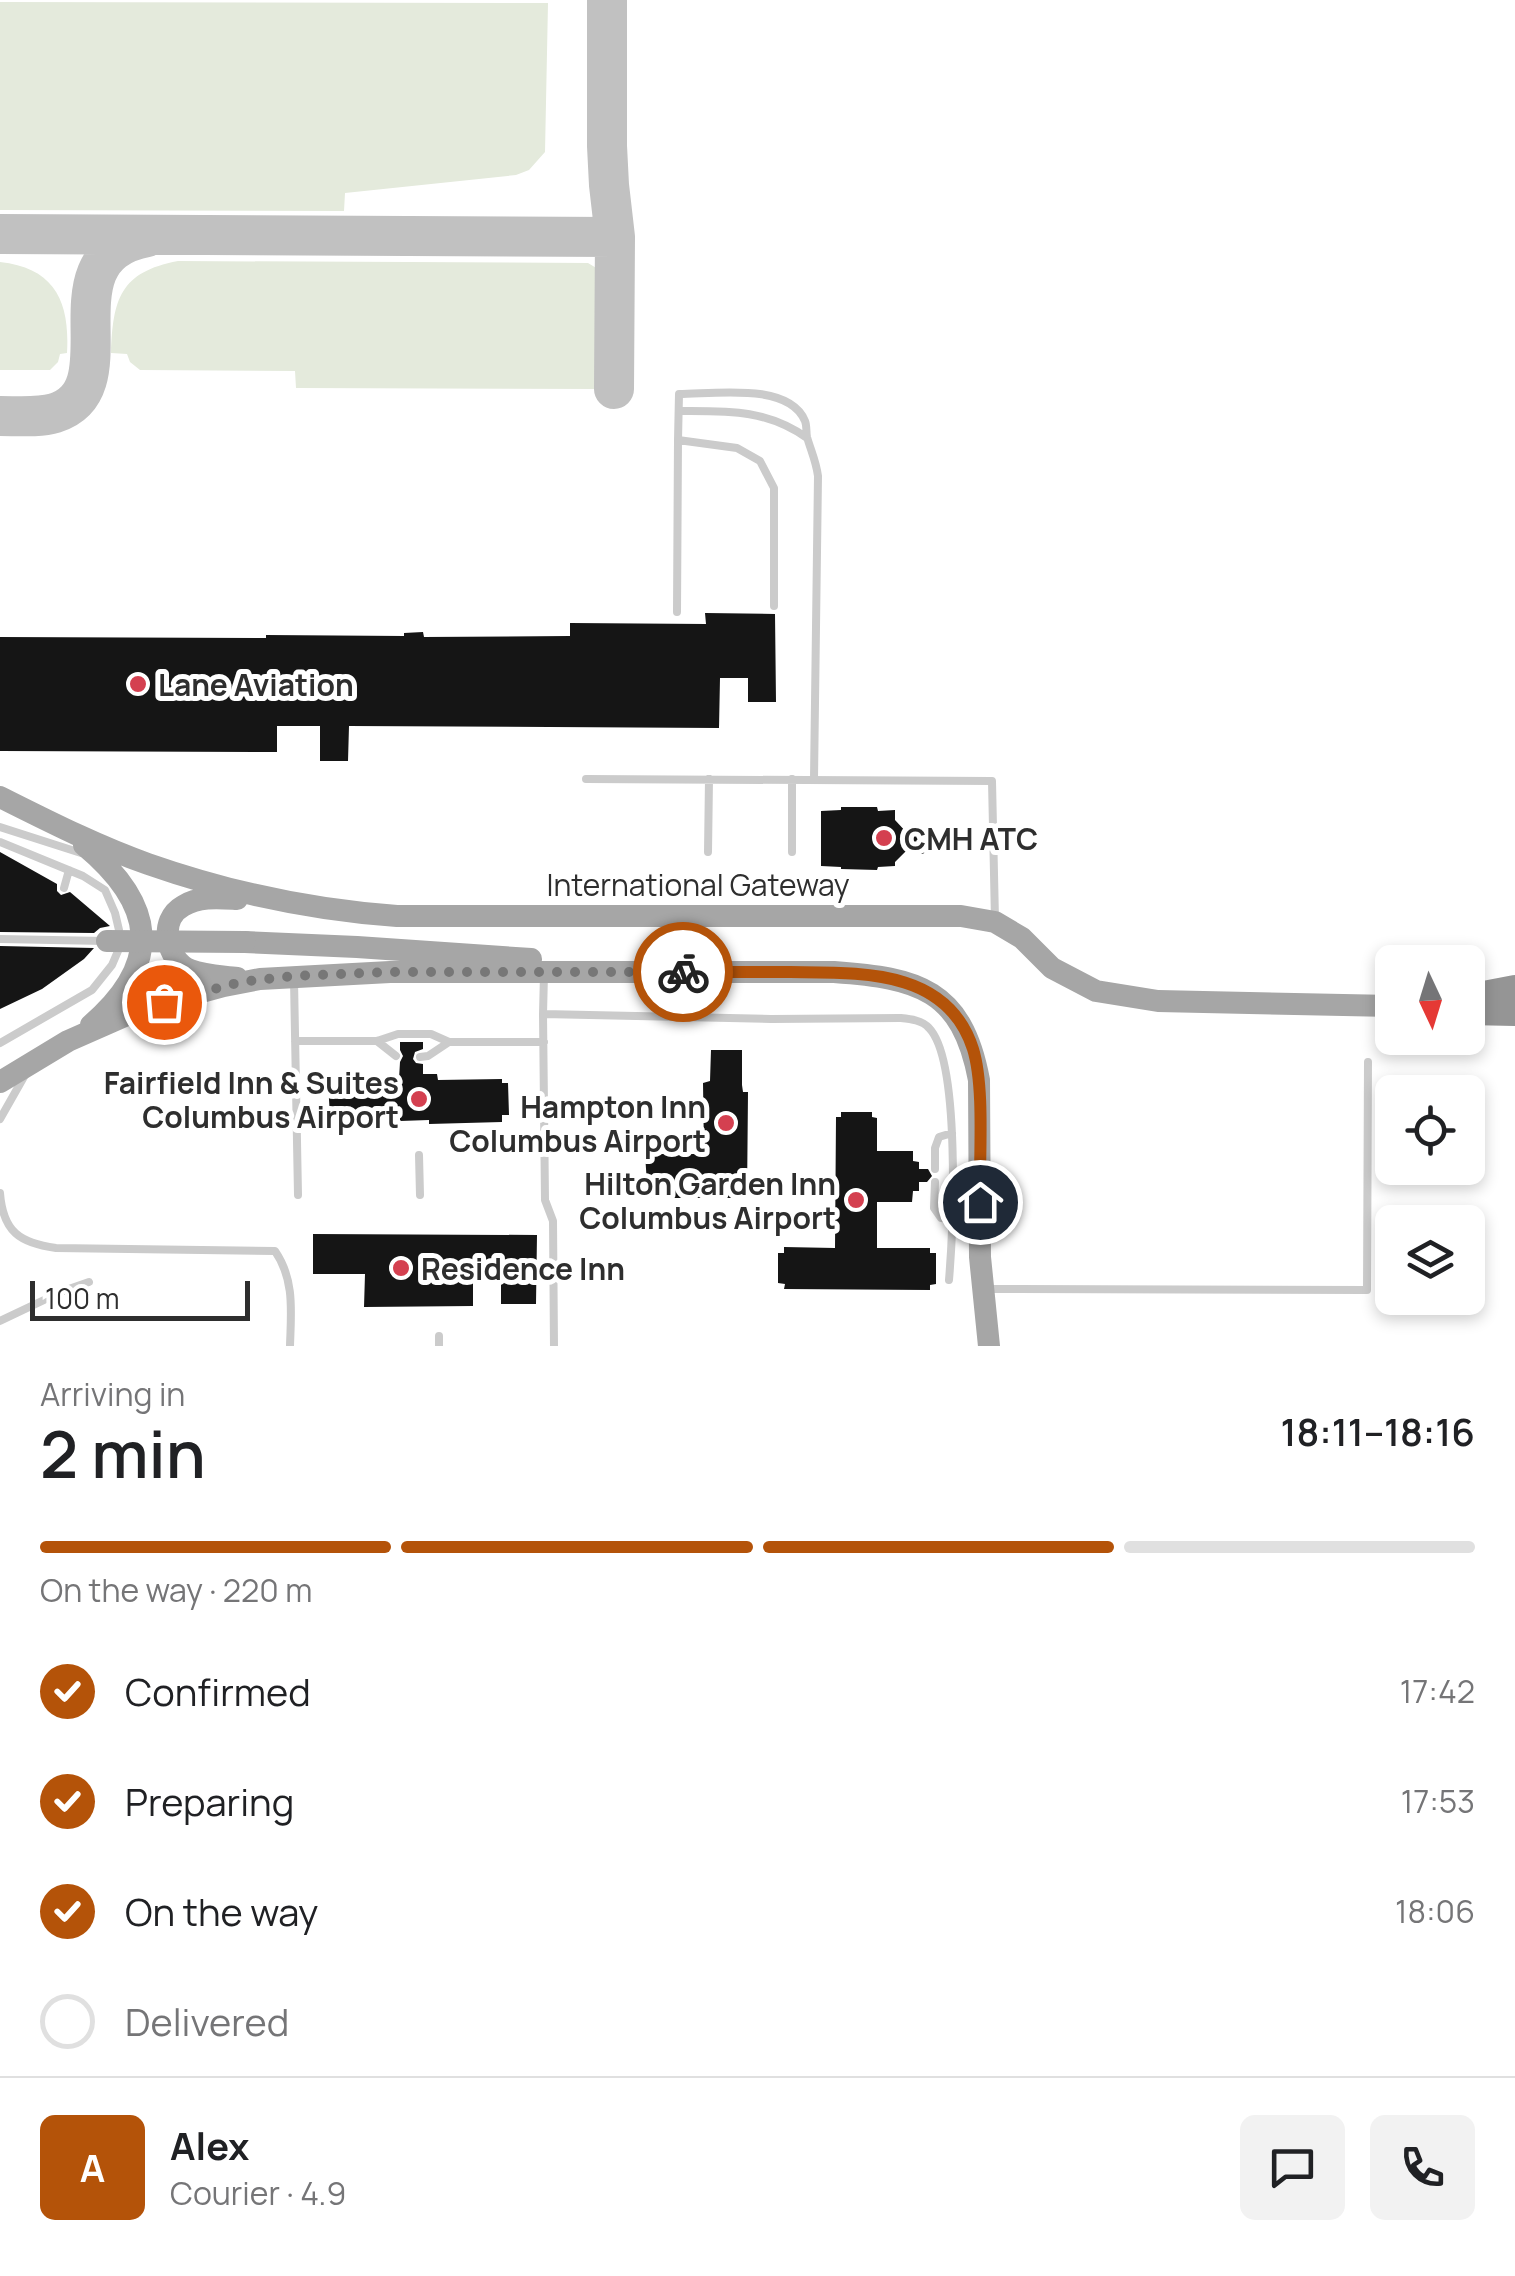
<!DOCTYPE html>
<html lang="en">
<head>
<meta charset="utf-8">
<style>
	:root { --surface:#fff; --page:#f2f2f2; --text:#202124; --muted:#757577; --line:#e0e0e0; --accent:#b45309 }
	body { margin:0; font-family:Manrope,sans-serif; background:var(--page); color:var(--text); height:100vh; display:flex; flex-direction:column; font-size:38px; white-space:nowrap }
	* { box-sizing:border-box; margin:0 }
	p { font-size:32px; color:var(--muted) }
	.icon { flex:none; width:55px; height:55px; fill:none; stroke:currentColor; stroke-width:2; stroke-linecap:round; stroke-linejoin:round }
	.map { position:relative; height:1346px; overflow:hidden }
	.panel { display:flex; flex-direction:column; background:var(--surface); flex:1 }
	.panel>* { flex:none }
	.needle { width:65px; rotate:176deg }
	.tools { position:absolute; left:1375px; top:945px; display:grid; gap:20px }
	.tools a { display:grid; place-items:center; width:110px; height:110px; border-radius:15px; background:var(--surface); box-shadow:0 5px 15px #0003; font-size:50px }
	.scale { position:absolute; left:30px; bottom:25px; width:220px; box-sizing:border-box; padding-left:10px; border:5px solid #2e2e2e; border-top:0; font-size:28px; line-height:35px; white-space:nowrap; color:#2e2e2e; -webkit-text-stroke:8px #fff; paint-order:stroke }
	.pin { position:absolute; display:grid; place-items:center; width:85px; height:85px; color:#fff; margin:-42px; border:5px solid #fff; border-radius:50%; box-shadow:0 2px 10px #0007 }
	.courier { position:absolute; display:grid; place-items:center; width:100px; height:100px; margin:-50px; border:8px solid #b45309; border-radius:50%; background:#fff; color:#222; box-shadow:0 2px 12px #0007 }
	.headline em { font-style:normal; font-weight:600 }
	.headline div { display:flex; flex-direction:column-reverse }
	.headline { display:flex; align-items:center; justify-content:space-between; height:170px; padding:0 40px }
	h1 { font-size:65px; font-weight:600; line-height:75px }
	.bar { display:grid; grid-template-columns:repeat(4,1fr); gap:15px 10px; align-content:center; height:120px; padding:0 40px }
	.bar i { height:12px; border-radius:8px; background:var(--line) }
	.bar .active { background:var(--accent) }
	.bar p { grid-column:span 4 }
	.line { display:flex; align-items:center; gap:25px; padding:0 40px; border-top:2px solid var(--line) }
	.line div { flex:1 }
	.round { display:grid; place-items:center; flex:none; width:105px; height:105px; border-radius:15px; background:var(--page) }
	ol { padding:0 40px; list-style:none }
	li { display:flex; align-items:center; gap:30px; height:110px }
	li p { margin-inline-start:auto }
	li .icon { padding:10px; border-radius:50%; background:var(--accent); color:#fff; stroke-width:4 }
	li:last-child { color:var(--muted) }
	li i { width:55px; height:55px; border:5px solid var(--line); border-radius:50% }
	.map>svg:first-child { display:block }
	.green { fill:#e4eadc }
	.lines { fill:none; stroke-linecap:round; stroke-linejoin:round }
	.taxiway { stroke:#c1c1c1; stroke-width:40 }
	.building { fill:#151515 }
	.service { stroke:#cbcbcb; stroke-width:8 }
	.primary { stroke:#a6a6a6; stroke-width:22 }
	.motorway { stroke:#959595; stroke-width:28 }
	.primary-bridge { stroke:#a6a6a6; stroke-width:22 }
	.done { stroke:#777; stroke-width:10; stroke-dasharray:0 18 }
	.route { stroke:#b45309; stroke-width:12 }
	.poi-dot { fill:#d44050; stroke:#fff; stroke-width:4 }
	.labels { text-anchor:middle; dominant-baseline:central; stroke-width:10; stroke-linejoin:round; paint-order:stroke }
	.poi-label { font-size:30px; font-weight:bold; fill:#2e2e2e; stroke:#fff; text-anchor:start }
	.street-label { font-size:30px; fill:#2e2e2e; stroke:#fff }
</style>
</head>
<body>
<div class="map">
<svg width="1515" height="1346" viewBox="0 0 1515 1346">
	<rect width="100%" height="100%" fill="#fff"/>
	<!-- green -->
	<path class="green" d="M0,2L548,3L545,152L529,170L516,175L345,193L344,211L0,210Z
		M178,261L588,263L598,269L604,280V385L600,389L296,388L295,371L140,370L130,362L127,354L111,353C113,299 120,272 178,261Z
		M0,262C55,268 70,302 67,353L60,354L58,362L50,370H0Z"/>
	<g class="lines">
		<!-- taxiway -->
		<path class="taxiway" d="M607,0V146L609,185L615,237L614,389
			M0,234L615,237
			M0,416C18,416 38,418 55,413C134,387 40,257 147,237"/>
	</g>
	<!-- building -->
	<path class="building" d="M705,613L775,614L776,702H748V678H720L719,728L349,726L348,761H320V726H277V752L0,751V637L266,638V635L404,636V633L423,632L424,637L570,636V623L706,624Z
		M841,807H877L878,811L895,810V820L908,834L916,830L924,829L930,833L933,844L929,851L922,854L908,849L895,862V866L878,867L877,870L841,869V867L821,866V811L841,810Z
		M0,852L57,884V891L61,895L70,892L110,926L100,928L94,933L0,932Z
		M0,946L94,948L84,959L42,989L0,1009Z
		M400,1042H423V1049L415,1052L413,1059L416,1063L423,1064V1074H437L438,1080L502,1079V1083H508L509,1115H502V1122L429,1124V1120L400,1121V1117L336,1121V1116H330L328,1083H335V1080L399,1079L400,1062L403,1056L400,1050Z
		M711,1050H742V1085L743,1092H748L747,1198H648L645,1154H704L703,1083L710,1081Z
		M841,1112H872V1117L877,1118V1151H913V1161L919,1162V1169H928L932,1176L927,1182H919V1191H913L912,1202H877V1248H930V1253H936V1284L930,1285V1290L784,1289L785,1284L778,1283V1253H784V1247L835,1248L836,1117H841Z
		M313,1234L537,1235L536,1304H501V1274H473V1306L364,1307L365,1274H313Z"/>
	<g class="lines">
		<!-- service -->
		<path class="service" d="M679,411C727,411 766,409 807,438
			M774,606V488L760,461L737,448L678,440L679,394C714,394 789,382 805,421C807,426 806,433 807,437C811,451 816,461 818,476L814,779
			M677,612L678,440
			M586,779L992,781L995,920
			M792,779V852
			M0,827L81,853
			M0,842L83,876L105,890L115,913L119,930L118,951L112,965L92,990L0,1043
			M708,852L709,779
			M64,888L69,870
			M0,939L105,941
			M544,974L543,1014L771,1019L900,1018C910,1019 922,1020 929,1028C961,1061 953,1232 949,1280
			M294,980L298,1195
			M543,1014L545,1200L553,1221L554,1346
			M295,1041H377L398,1034H431L449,1042H544
			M377,1041L396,1056
			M420,1057L428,1056L449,1042
			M0,1119L25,1075
			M419,1155L420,1195
			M935,1169V1148L939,1137L952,1133
			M935,1182L934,1208L941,1218L953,1219
			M0,1193C3,1232 20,1243 56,1248L275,1251C295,1280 291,1312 290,1346
			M984,1289L1367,1290L1368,1062
			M0,1321L63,1291L89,1282
			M439,1336V1346"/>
		<!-- primary -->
		<path class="primary" d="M0,797C48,821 97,846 148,864C228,892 312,910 397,916H961L995,922L1022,938L1052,968L1096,991L1158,1001L1392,1006
			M84,845C155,904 164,962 91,1025
			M237,899C219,898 199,896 183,906C158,920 166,960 190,970C205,976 222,976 237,978
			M245,942L357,947L531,959
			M0,1082L68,1041L143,1008L224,986L260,979L390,972H834C918,978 962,989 979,1080L980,1257L989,1346"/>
		<!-- motorway -->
		<path class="motorway" d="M1468,998L1515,989
			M1468,1011L1515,1012"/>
		<!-- primary-bridge -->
		<path class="primary-bridge" d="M107,941L245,942"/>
	</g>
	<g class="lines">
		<!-- done -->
		<path class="done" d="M164,1002L241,982L294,976L390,972H683"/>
		<!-- route -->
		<path class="route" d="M683,972C719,972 755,972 790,972C860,973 947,968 973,1049C985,1088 979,1158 980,1202"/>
	</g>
	<!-- markers -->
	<g class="poi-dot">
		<circle cx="138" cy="684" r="10"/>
		<circle cx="884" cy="838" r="10"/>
		<circle cx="419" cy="1099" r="10"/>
		<circle cx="726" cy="1123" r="10"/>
		<circle cx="856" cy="1200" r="10"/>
		<circle cx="401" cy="1268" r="10"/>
	</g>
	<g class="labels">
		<!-- poi labels -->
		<g class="poi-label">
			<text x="158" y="684">Lane Aviation</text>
			<text x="904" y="838">CMH ATC</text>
			<text x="399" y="1082" text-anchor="end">Fairfield Inn &amp; Suites<tspan x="399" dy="34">Columbus Airport</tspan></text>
			<text x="706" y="1106" text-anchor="end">Hampton Inn<tspan x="706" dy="34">Columbus Airport</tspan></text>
			<text x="836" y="1183" text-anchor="end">Hilton Garden Inn<tspan x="836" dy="34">Columbus Airport</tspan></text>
			<text x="421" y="1268">Residence Inn</text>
		</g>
		<!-- street labels -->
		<g class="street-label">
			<text x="698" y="884">International Gateway</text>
		</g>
	</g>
</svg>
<div class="tools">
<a><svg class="needle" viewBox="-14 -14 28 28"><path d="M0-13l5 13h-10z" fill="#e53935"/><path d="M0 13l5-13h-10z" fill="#757577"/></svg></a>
<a><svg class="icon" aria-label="locate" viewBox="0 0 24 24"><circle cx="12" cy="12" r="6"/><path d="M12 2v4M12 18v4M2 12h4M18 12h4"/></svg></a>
<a><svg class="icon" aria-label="layers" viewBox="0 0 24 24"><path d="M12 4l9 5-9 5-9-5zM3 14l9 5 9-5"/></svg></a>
</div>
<div class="scale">100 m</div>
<div class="pin" style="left:164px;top:1002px;background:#ea580c"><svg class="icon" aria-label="bag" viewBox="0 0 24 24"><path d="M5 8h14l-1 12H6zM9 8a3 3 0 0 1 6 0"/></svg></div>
<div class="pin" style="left:980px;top:1202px;background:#1f2937"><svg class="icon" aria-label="home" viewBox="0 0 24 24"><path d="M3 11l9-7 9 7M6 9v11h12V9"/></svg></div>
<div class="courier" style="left:683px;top:972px"><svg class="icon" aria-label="bike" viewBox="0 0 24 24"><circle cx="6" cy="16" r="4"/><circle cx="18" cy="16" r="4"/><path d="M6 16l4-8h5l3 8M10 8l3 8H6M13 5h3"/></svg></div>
</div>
<section class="panel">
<div class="headline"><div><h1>2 min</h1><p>Arriving in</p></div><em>18:11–18:16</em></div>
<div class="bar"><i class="active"></i><i class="active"></i><i class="active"></i><i></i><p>On the way · 220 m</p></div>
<ol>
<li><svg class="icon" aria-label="check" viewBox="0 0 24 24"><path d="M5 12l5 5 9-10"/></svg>Confirmed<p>17:42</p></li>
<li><svg class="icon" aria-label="check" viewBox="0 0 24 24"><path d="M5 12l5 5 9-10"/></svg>Preparing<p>17:53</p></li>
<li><svg class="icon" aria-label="check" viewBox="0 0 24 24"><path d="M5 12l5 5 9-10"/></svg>On the way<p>18:06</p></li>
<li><i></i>Delivered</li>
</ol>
<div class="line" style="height:180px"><b class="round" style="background:var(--accent);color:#fff">A</b><div><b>Alex</b><p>Courier · 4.9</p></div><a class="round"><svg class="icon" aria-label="chat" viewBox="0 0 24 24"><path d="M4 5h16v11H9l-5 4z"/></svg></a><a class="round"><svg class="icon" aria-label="phone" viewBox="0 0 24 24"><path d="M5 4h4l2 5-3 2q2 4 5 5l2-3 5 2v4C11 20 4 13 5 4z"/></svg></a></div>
</section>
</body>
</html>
